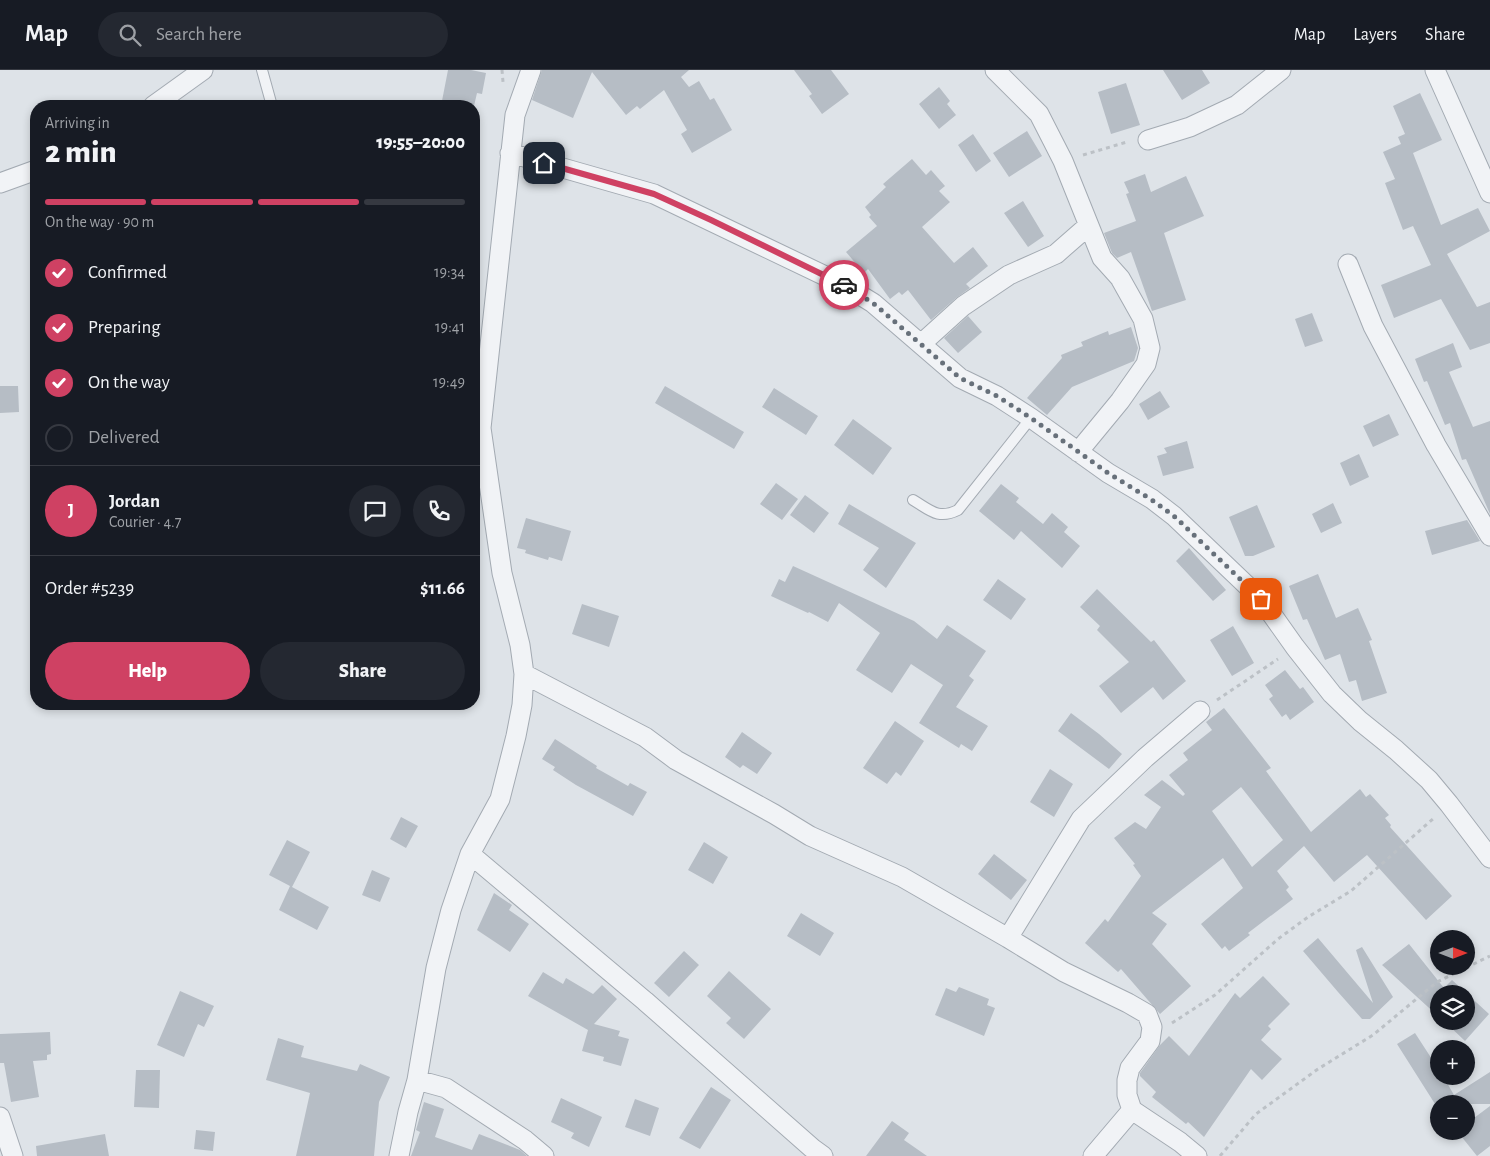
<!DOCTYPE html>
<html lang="en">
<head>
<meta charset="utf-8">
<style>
	:root { --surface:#171b24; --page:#242831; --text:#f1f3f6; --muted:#9ea1a6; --line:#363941; --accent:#cf4163 }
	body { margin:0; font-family:"Alegreya Sans",sans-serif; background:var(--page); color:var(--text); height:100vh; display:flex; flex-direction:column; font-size:19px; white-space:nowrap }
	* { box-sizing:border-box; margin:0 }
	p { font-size:16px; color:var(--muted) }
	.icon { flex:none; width:28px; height:28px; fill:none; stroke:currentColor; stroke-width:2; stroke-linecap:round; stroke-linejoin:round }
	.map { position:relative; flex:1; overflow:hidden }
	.drawer { position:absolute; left:30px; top:30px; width:450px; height:610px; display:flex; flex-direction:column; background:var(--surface); border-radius:20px; box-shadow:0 2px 8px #0003 }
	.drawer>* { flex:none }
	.needle { width:32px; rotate:90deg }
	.controls { position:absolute; left:1430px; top:860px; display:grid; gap:10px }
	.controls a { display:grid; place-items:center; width:45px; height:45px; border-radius:50%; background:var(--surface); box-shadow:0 2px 8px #0003; font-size:25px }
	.pin { position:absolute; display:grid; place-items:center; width:42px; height:42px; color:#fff; margin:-21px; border-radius:10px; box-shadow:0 2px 8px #0006 }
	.courier { position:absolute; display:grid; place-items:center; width:50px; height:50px; margin:-25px; border:4px solid #cf4163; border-radius:50%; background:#fff; color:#222; box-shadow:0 1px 6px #0007 }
	.headline em { font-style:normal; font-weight:800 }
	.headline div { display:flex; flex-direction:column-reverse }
	.headline { display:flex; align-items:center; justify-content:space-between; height:85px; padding:0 15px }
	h1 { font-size:32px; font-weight:800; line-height:38px }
	.bar { display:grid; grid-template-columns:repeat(4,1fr); gap:8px 5px; align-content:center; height:60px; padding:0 15px }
	.bar i { height:6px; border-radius:4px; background:var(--line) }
	.bar .active { background:var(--accent) }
	.bar p { grid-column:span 4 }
	.line { display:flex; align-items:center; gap:12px; padding:0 15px; border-top:1px solid var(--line) }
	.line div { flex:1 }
	.round { display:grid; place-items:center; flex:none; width:52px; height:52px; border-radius:26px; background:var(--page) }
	ol { padding:0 15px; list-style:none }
	li { display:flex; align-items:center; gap:15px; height:55px }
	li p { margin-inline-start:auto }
	li .icon { padding:5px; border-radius:50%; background:var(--accent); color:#fff; stroke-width:4 }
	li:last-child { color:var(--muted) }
	li i { width:28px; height:28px; border:2px solid var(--line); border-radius:50% }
	.cta { display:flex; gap:10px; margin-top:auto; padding:10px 15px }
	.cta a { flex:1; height:58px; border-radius:30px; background:var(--accent); color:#fff; font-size:20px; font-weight:800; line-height:58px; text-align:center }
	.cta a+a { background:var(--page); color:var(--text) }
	header { display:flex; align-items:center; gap:30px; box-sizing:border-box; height:70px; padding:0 25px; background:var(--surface); border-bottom:1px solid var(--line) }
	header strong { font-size:24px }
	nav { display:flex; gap:28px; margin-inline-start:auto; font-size:18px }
	.search { width:350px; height:45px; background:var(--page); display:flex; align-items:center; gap:12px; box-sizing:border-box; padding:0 18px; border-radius:28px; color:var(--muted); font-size:19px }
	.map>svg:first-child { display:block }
	.building { fill:#b6bdc5; fill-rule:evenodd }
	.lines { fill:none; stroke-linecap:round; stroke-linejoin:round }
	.lane-casing { stroke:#a3aab2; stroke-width:12 }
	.street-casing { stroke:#a3aab2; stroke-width:21 }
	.path { stroke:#bcc1c6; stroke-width:3; stroke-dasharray:4 4; stroke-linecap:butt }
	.lane { stroke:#f1f3f6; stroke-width:10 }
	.street { stroke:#f1f3f6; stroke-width:19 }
	.done { stroke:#67707a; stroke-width:5; stroke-dasharray:0 9 }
	.route { stroke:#cf4163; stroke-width:6 }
</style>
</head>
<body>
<header>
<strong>Map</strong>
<div class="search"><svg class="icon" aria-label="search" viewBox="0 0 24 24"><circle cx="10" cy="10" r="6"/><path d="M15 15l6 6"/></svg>Search here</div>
<nav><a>Map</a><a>Layers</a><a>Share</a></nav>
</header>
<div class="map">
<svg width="1490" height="1086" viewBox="0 0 1490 1086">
	<rect width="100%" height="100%" fill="#dee3e8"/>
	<!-- building -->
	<path class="building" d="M448,0H471L486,3L482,24L477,23L474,36H441Z
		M542,0H689L681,7L689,17L699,11L710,30L714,28L732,60L692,83L681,64L687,60L664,20L640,39L637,36L626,45L592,2L573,48L532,30Z
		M794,0H831L849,24L822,44L809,26L812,24Z
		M1163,0H1202L1210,13L1182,30Z
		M1126,13L1140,55L1111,64L1098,22Z
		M939,17L950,31L947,34L956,45L939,59L919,34Z
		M1420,23L1442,70L1413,83L1441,155L1478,138L1490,161L1447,184L1477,237L1490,232V273L1470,280L1441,229L1394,248L1381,215L1431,195L1413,156L1403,160L1385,113L1395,109L1383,82L1401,74L1398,67L1405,64L1393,36Z
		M1027,61L1042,86L1009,107L993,83Z
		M973,64L991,91L976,102L958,75Z
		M912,89L926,105L931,100L945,116L939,121L950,132L922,157L954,193L973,177L988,196L966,214L970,218L956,228L931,250L908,220L902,225L899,222L890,229L868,199L864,203L846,182L877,156L869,147L871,145L865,137L886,117L883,114Z
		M1145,104L1151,122L1186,106L1204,146L1164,163L1186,230L1152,241L1131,182L1117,188L1112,183L1104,163L1136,151L1126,124L1129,123L1124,112Z
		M1023,131L1044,166L1028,177L1004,143Z
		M1312,243L1323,271L1305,277L1295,249Z
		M968,246L982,262L958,283L944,268Z
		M1131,257L1138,278L1134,291L1072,317L1047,345L1027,328L1062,288L1061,285L1083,276L1081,272L1108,261L1109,265Z
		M1453,273L1462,297L1449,302L1473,357L1490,351V444L1466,389L1462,390L1450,353L1445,355L1427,311L1424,312L1415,289Z
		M0,316H18L19,342L0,343Z
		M665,316L744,362L734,379L655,333Z
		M774,318L818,346L806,365L762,337Z
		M1160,321L1170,337L1148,350L1139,334Z
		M1389,344L1399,365L1373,377L1363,356Z
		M853,349L892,378L873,405L834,375Z
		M1187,371L1194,398L1163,406L1157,386L1167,383L1164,378Z
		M1359,384L1369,407L1350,416L1340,393Z
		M776,413L798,429L782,450L760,434Z
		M1001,414L1019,428L1016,432L1043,454L1052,443L1068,457L1064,462L1080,476L1062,498L1021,461L1014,470L979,441Z
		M805,425L829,443L814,463L790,445Z
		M1333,433L1342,453L1321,463L1312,444Z
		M849,434L916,473L886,518L863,500L879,478L838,454Z
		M1257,435L1275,477L1253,486H1245L1229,447Z
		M526,448L571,461L562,491L549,487L548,490L525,483L526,480L517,478Z
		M1467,450L1480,471L1432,485L1425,461Z
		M1189,478L1226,520L1213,531L1176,491Z
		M793,496L914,551L937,569L947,555L986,581L969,606L974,610L956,637L988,656L972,681L961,674L959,678L919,653L943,615L911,594L892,623L856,600L880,563L839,533L828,552L809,542L808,543L771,526L779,509L785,512Z
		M1318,504L1336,548L1358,538L1372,570L1369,571L1387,623L1362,631L1356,610L1349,612L1340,584L1325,590L1307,549L1303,550L1289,516Z
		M998,509L1026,529L1011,550L983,530Z
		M1097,519L1151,572L1154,570L1186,611L1163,630L1153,617L1121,643L1099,616L1129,592L1097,560L1100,556L1080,537Z
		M582,534L619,546L609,577L572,564Z
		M1233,556L1254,593L1232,606L1210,570Z
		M1285,600L1300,619L1303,617L1314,632L1290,650L1286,644L1282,647L1269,629L1273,626L1265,615Z
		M1224,638L1271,698L1266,701L1311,762L1360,719L1366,727L1370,724L1389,745L1385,748L1391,755L1390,757L1452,826L1426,850L1367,785L1334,812L1304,776L1277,801L1289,817L1286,820L1293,829L1248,863L1250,865L1229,881L1225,876L1222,879L1201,854L1243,818L1223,788L1152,843L1167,854L1152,874L1191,916L1160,944L1121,899L1118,902L1085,873L1105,849L1108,852L1141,806L1133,795L1135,794L1114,768L1135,752L1146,759L1161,737L1144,725L1162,710L1183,726L1185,724L1169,705L1188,690L1183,683L1212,660L1206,652ZM1241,717L1283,770L1252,797L1212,741Z
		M1071,643L1099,664L1122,684L1109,699L1058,661Z
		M895,651L924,671L901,706L896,702L887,714L863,698Z
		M742,662L772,683L757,704L743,695L740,698L725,687Z
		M555,669L597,696L596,698L628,716L630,713L647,722L633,746L576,715L553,700L555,697L542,689Z
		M1050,699L1073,714L1054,747L1030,732Z
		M401,747L418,756L406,778L390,769Z
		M287,770L310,782L292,817L329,837L317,860L279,840L290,816L269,805Z
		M704,772L728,787L713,814L688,800Z
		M994,784L1027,810L1011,830L978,804Z
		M372,800L390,808L380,832L362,825Z
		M494,823L512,835L509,840L529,854L510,882L477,860Z
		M801,843L834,863L820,886L787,866Z
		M1318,868L1373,933L1356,880L1362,877L1393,927L1370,949H1362L1338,922L1303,881Z
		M1409,874L1444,918L1452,910L1489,944L1465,971L1444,951H1466V924H1439V947L1382,895Z
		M684,881L699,895L669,927L654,913Z
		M729,901L771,939L744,969L726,953L731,948L707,926Z
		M543,902L563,914L566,908L593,924L602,915L617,929L594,954L620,961L618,966L629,969L621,996L603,991L604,987L582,981L588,960L528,926Z
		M1263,906L1290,934L1268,956L1271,959L1261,970L1282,989L1262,1010L1251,999L1204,1067L1188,1052L1186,1054L1152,1027L1156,1022L1140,1006V1003L1160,975L1169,966L1189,986L1235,923L1240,928Z
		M959,917L989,929L987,935L995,938L984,966L935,945L946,918L956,922Z
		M180,921L214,936L204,957L198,954L184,987L157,975Z
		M50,962L51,984L47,985V990L33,991L39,1027L11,1032L4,993H0V964Z
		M1415,963L1439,1000V1006H1443L1454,1025L1490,1002V1034H1435L1397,974Z
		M278,968L304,976L301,987L357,1001L360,994L390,1007L379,1032L374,1086H296L310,1023L266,1010Z
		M136,1000H160L159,1038L134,1037Z
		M711,1017L731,1030L700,1079L679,1068Z
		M561,1028L602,1047L589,1077L571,1068L574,1063L551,1052Z
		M635,1029L659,1038L650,1066L625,1057Z
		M424,1032L444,1039L435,1067L472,1080L479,1064L520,1080L527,1086H411L420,1062L416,1060Z
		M1490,1036V1076L1477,1086L1457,1061H1466V1054Z
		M892,1051L909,1063L904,1070L927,1086H866Z
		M196,1060L215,1062L213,1081L194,1079Z
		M105,1064L109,1086H37L36,1076Z"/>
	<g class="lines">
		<!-- lane casing -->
		<g class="lane-casing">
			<path id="lane" d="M262,0L272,36
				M913,430C930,440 938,450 958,440L1031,348"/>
		</g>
		<!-- street casing -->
		<g class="street-casing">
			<path id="street" d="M995,0L1039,44L1063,91L1102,188L1120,208L1143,249L1150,278L1146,294L1120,331L1078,382
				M1435,0L1490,123
				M153,36L203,0
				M1148,70L1190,57L1237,35L1281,0
				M510,83L654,124L842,214L873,233L960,308L997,326L1031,348L1108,403L1152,429L1174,446L1261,529L1295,577L1332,624L1360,651L1396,680L1429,710L1449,734L1490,788
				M0,113L36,100
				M1348,194L1373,256L1436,375L1490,466
				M921,274L963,236L1009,205L1056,184L1088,156
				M524,604L645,667L676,690L774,744L810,766L902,807L1008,868L1064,902L1128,933L1147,944L1152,957L1150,971L1130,998L1127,1010V1025L1132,1040L1180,1072L1197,1086
				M470,784L645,931L812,1078L823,1086
				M1008,868L1081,749L1145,688L1200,641
				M417,1010L446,1018L525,1070L544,1086
				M0,1047L13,1086
				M399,1086L408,1042L417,1010L436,898L451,840L470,784L500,729L516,666L522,635L524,604L520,575L502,503L481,358L515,45L531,0
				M1093,1086L1132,1040"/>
		</g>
		<!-- path -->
		<path class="path" d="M502,0L503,12
			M1083,85L1127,72
			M1217,630L1278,589
			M1172,953L1215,925L1278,869L1308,847L1351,821L1434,748
			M1220,1086L1256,1044L1318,999L1373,965L1437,912L1490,886"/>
		<!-- lane -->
		<use href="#lane" class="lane"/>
		<!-- street -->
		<use href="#street" class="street"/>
	</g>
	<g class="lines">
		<!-- done -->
		<path class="done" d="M844,215L873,233L960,308L997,326L1031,348L1108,403L1152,430L1174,446L1261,529"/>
		<!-- route -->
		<path class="route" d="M544,93L654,124L711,150L844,215"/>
	</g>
</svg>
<div class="controls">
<a><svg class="needle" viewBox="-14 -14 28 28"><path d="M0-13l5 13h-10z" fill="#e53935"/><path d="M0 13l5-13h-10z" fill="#9ea1a6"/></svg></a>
<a><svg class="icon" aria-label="layers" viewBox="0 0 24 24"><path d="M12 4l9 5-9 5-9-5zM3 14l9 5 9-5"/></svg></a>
<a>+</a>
<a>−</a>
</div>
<div class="pin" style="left:1261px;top:529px;background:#ea580c"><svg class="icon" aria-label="bag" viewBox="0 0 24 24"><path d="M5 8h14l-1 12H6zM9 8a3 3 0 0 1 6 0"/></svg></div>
<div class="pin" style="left:544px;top:93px;background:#1f2937"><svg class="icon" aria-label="home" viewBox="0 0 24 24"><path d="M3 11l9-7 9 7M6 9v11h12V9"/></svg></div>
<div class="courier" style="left:844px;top:215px"><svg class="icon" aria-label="car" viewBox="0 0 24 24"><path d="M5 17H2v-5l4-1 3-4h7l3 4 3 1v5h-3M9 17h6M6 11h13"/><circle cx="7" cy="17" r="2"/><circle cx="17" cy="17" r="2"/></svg></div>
<section class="drawer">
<div class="headline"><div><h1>2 min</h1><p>Arriving in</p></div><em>19:55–20:00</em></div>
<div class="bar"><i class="active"></i><i class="active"></i><i class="active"></i><i></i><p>On the way · 90 m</p></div>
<ol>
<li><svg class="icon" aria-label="check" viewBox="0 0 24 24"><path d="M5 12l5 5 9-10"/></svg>Confirmed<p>19:34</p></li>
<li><svg class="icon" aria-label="check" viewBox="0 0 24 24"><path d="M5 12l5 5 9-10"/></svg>Preparing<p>19:41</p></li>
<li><svg class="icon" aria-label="check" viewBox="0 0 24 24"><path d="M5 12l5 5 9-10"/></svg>On the way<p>19:49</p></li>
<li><i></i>Delivered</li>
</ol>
<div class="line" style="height:90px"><b class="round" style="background:var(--accent);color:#fff">J</b><div><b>Jordan</b><p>Courier · 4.7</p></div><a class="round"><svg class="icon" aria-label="chat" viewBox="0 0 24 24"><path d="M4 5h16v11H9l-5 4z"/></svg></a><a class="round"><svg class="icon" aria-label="phone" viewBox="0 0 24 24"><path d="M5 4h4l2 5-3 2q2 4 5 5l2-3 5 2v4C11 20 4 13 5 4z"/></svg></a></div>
<div class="line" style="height:65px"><div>Order #5239</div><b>$11.66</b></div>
<div class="cta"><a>Help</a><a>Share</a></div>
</section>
</div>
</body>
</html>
